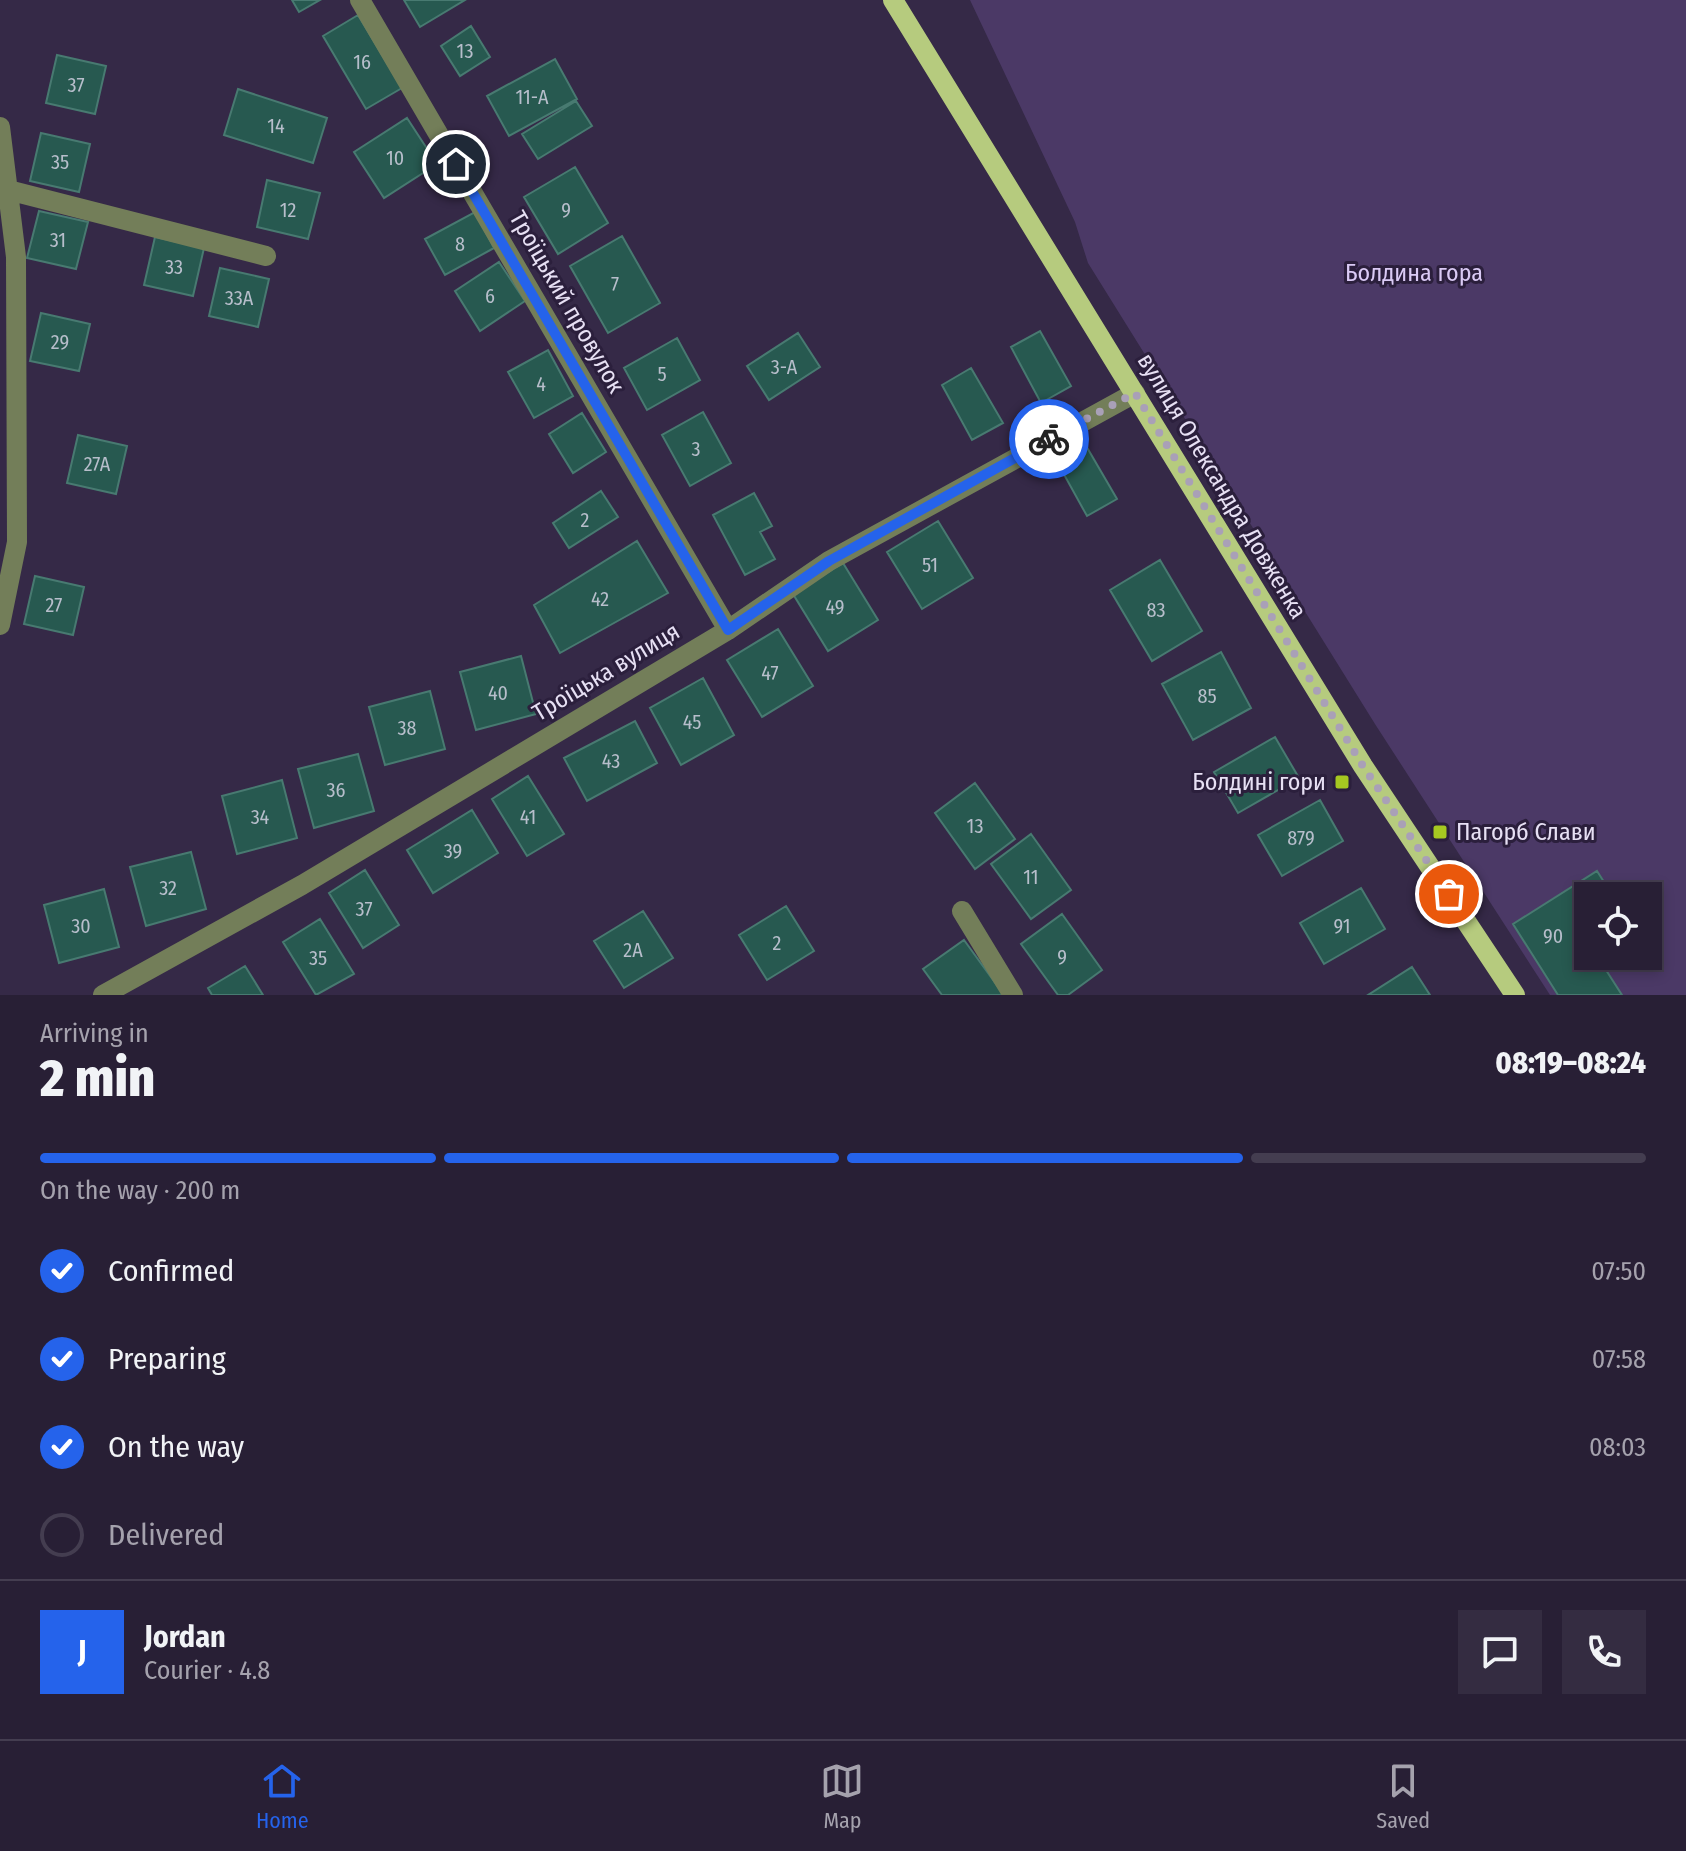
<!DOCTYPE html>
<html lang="en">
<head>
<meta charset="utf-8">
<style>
	:root { --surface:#281f35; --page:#342c41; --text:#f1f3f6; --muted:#a5a2ad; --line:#443d50; --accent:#2563eb }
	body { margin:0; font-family:"Fira Sans Condensed",sans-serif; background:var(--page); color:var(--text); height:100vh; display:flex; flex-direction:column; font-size:30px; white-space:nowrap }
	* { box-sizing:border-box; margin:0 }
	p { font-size:26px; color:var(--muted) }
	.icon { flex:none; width:44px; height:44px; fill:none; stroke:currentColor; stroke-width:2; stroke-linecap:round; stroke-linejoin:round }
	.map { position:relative; height:995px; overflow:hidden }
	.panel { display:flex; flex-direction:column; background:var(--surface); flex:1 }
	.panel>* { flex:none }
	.fabs { position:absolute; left:1574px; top:882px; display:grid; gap:16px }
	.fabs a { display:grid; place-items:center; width:88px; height:88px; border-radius:0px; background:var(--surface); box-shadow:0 4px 12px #0003,0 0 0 2px var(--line); font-size:40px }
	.pin { position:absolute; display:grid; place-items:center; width:68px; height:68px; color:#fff; margin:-34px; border:4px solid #fff; border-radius:50%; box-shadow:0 2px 8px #0007 }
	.courier { position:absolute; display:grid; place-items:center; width:80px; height:80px; margin:-40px; border:6px solid #2563eb; border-radius:50%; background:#fff; color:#222; box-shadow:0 2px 10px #0007 }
	.head em { font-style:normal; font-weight:800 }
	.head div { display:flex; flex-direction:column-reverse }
	.head { display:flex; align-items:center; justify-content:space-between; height:136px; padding:0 40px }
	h1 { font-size:52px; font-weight:800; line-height:60px }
	.bar { display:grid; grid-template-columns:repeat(4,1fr); gap:12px 8px; align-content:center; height:96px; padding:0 40px }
	.bar i { height:10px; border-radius:6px; background:var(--line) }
	.bar .active { background:var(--accent) }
	.bar p { grid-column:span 4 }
	.line { display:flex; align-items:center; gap:20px; padding:0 40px; border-top:2px solid var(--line) }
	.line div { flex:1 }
	.round { display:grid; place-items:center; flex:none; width:84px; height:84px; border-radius:0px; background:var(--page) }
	ol { padding:0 40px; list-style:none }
	li { display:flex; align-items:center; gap:24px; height:88px }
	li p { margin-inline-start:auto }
	li .icon { padding:8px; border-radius:50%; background:var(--accent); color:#fff; stroke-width:4 }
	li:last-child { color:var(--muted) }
	li i { width:44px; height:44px; border:4px solid var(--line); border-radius:50% }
	.dock { display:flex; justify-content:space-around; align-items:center; height:112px; border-top:2px solid var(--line); background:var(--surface); font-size:22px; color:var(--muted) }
	.dock a { display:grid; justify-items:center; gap:4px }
	.dock .active { color:var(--accent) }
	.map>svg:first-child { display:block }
	.green { fill:#4b3966; fill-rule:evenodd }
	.building { fill:#275950; stroke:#487a71; stroke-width:2 }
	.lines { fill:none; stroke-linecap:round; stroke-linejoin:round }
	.minor { stroke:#737e59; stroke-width:20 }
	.major { stroke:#b6cb7e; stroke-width:20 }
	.done { stroke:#a9a0b7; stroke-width:8; stroke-dasharray:0 14.4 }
	.route { stroke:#2563eb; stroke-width:10 }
	.poi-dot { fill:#a6c821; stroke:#2b1f3c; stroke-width:3 }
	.labels { text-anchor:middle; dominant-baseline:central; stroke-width:6; stroke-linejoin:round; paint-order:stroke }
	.number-label { font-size:20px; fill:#b7becb }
	.park-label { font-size:24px; fill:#dacaf5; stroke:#2b1f3c }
	.street-label { font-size:24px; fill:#e7e0f4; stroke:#2b1f3c }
	.poi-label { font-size:24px; fill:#e7e0f4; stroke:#2b1f3c; text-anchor:end }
</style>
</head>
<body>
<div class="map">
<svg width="1686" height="995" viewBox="0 0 1686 995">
	<rect width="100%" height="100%" fill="#352947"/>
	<!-- green -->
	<path class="green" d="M970,0H1686V995H1550L1375,724L1088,263L1075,222ZM1588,896H1648V956H1588Z"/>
	<!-- building -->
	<path class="building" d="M292,0H320L299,12Z
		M404,0H465L420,27Z
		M358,15L402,88L366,109L323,36Z
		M471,26L490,57L460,76L441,46Z
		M57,55L106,66L95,114L46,103Z
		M555,59L577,99L509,136L487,96Z
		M238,89L327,118L313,163L224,135Z
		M576,101L592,126L538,159L522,134Z
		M407,118L437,164L384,198L354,152Z
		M41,133L90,144L79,192L30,181Z
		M575,167L608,223L558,254L524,197Z
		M267,180L320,193L308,239L257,227Z
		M39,211L88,222L76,269L27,258Z
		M475,212L494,248L445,275L425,239Z
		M622,236L660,303L608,333L570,266Z
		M155,237L204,248L193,296L144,285Z
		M499,262L525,301L480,331L455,291Z
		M220,268L269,279L258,327L209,316Z
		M41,313L90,324L79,371L30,361Z
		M1040,331L1071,386L1041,403L1011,347Z
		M798,333L820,367L769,400L747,366Z
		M677,338L700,380L647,410L624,368Z
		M548,350L573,396L534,418L508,372Z
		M971,368L1003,423L972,440L942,385Z
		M703,412L731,463L690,486L662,435Z
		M582,413L606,452L573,473L549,434Z
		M78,435L127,446L116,494L67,483Z
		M1085,444L1117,499L1087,516L1056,460Z
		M601,491L618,517L569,548L553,523Z
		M754,493L772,526L760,532L775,559L745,575L713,515Z
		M938,521L973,578L922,609L887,552Z
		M637,541L668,593L560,653L534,605Z
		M1160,560L1202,631L1152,661L1110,590Z
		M843,563L878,620L828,651L793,594Z
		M35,576L84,587L73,635L24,624Z
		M778,629L813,686L762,717L727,660Z
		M1221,652L1251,708L1193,740L1162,684Z
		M521,656L536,714L476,730L460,672Z
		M703,678L734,735L681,765L650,708Z
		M430,691L445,749L385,765L369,707Z
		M635,721L657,763L587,801L564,758Z
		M1275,737L1299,778L1238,813L1214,772Z
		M358,754L374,811L314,828L298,769Z
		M528,776L564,834L527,856L492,799Z
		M282,780L297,838L237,854L222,796Z
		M975,783L1015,839L975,869L935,813Z
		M1320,800L1343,841L1282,876L1258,835Z
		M472,810L498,853L433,893L407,850Z
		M1031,834L1071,890L1031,919L991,864Z
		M191,852L206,909L146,926L130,867Z
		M365,870L399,925L363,948L329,893Z
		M1597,871L1613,896H1588V926L1581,930L1588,942V956H1597L1622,995H1558L1513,924Z
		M1361,888L1385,929L1324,964L1300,923Z
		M104,889L119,947L59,963L44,905Z
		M786,906L814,951L767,980L739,935Z
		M643,911L673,958L624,988L594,941Z
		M1062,914L1102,970L1068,995H1058L1021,944Z
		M320,919L354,974L316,995L283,942Z
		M964,940L1004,995H942L923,969Z
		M245,966L263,995H212L208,988Z
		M1412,967L1430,995H1368Z"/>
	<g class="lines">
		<!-- minor -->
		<path class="minor" d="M360,0L728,630
			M0,127L16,257L17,542L0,625
			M8,190L266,256
			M962,911L1013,995
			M103,995L302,885L728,630L829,561L1135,393"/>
		<!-- major -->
		<path class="major" d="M893,0L1363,766L1515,995"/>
	</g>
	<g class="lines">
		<!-- done -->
		<path class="done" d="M1049,439L1135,393L1363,766L1449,894"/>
		<!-- route -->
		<path class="route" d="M456,164L728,630L829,561L1049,439"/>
	</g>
	<!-- markers -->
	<g class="poi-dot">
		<rect x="1334" y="774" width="16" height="16" rx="4"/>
		<rect x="1432" y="824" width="16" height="16" rx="4"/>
	</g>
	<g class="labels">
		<!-- number labels -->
		<g class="number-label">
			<text x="465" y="51">13</text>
			<text x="362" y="62">16</text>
			<text x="76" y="85">37</text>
			<text x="532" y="97">11-А</text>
			<text x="276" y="126">14</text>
			<text x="395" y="158">10</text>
			<text x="60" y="162">35</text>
			<text x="288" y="210">12</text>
			<text x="566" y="210">9</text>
			<text x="58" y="240">31</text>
			<text x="460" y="244">8</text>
			<text x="174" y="267">33</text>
			<text x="615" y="284">7</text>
			<text x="490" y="296">6</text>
			<text x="239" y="298">33А</text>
			<text x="60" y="342">29</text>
			<text x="784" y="367">3-А</text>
			<text x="662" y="374">5</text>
			<text x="541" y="384">4</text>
			<text x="696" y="449">3</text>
			<text x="97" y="464">27А</text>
			<text x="585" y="520">2</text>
			<text x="930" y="565">51</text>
			<text x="600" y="599">42</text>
			<text x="54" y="605">27</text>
			<text x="835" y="607">49</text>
			<text x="1156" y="610">83</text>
			<text x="770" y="673">47</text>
			<text x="498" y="693">40</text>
			<text x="1207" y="696">85</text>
			<text x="692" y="722">45</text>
			<text x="407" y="728">38</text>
			<text x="611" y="761">43</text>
			<text x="336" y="790">36</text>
			<text x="260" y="817">34</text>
			<text x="528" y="817">41</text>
			<text x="975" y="826">13</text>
			<text x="1301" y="838">879</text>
			<text x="453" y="851">39</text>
			<text x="1031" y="877">11</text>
			<text x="168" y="888">32</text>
			<text x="364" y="909">37</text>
			<text x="81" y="926">30</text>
			<text x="1342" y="926">91</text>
			<text x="1553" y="936">90</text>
			<text x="777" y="943">2</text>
			<text x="633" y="950">2А</text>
			<text x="1062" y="957">9</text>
			<text x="318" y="958">35</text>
		</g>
		<!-- park labels -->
		<g class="park-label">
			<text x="1414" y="273">Болдина гора</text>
		</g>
		<!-- street labels -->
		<g class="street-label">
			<text transform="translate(567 302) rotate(60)">Троїцький провулок</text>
			<text transform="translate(1222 486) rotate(59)">вулиця Олександра Довженка</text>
			<text transform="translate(606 672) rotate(-31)">Троїцька вулиця</text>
		</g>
		<!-- poi labels -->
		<g class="poi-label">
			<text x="1326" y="782">Болдині гори</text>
			<text x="1456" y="832" text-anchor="start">Пагорб Слави</text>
		</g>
	</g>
</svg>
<div class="fabs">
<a><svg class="icon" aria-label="locate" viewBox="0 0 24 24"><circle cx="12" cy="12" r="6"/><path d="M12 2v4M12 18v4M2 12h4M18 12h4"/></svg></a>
</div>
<div class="pin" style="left:1449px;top:894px;background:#ea580c"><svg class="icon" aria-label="bag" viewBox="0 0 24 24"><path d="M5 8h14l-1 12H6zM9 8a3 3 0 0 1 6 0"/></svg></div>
<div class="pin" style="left:456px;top:164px;background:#1f2937"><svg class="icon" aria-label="home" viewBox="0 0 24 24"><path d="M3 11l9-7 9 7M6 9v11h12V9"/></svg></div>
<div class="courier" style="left:1049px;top:439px"><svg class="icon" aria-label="bike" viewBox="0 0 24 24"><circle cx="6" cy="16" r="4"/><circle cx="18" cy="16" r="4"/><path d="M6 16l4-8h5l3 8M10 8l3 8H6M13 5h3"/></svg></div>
</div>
<section class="panel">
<div class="head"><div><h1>2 min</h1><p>Arriving in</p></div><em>08:19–08:24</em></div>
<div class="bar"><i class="active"></i><i class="active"></i><i class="active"></i><i></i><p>On the way · 200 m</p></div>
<ol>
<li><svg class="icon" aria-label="check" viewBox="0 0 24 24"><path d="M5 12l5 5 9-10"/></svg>Confirmed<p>07:50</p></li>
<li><svg class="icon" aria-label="check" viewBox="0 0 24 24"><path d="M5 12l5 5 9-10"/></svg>Preparing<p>07:58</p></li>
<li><svg class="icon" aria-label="check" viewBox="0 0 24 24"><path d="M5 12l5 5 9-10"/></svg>On the way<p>08:03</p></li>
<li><i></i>Delivered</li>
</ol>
<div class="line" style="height:144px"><b class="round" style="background:var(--accent);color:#fff">J</b><div><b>Jordan</b><p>Courier · 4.8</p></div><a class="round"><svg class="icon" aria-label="chat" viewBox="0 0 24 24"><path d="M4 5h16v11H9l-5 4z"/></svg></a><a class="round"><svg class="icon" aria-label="phone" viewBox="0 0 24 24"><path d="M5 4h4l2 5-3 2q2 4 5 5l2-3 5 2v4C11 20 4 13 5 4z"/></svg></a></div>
</section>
<nav class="dock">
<a class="active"><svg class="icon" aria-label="home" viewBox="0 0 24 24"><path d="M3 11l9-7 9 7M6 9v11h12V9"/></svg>Home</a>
<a><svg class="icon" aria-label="map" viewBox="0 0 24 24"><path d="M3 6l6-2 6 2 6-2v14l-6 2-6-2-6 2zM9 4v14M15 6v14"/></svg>Map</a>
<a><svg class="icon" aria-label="saved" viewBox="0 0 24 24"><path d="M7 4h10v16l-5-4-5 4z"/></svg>Saved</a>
</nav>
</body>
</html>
